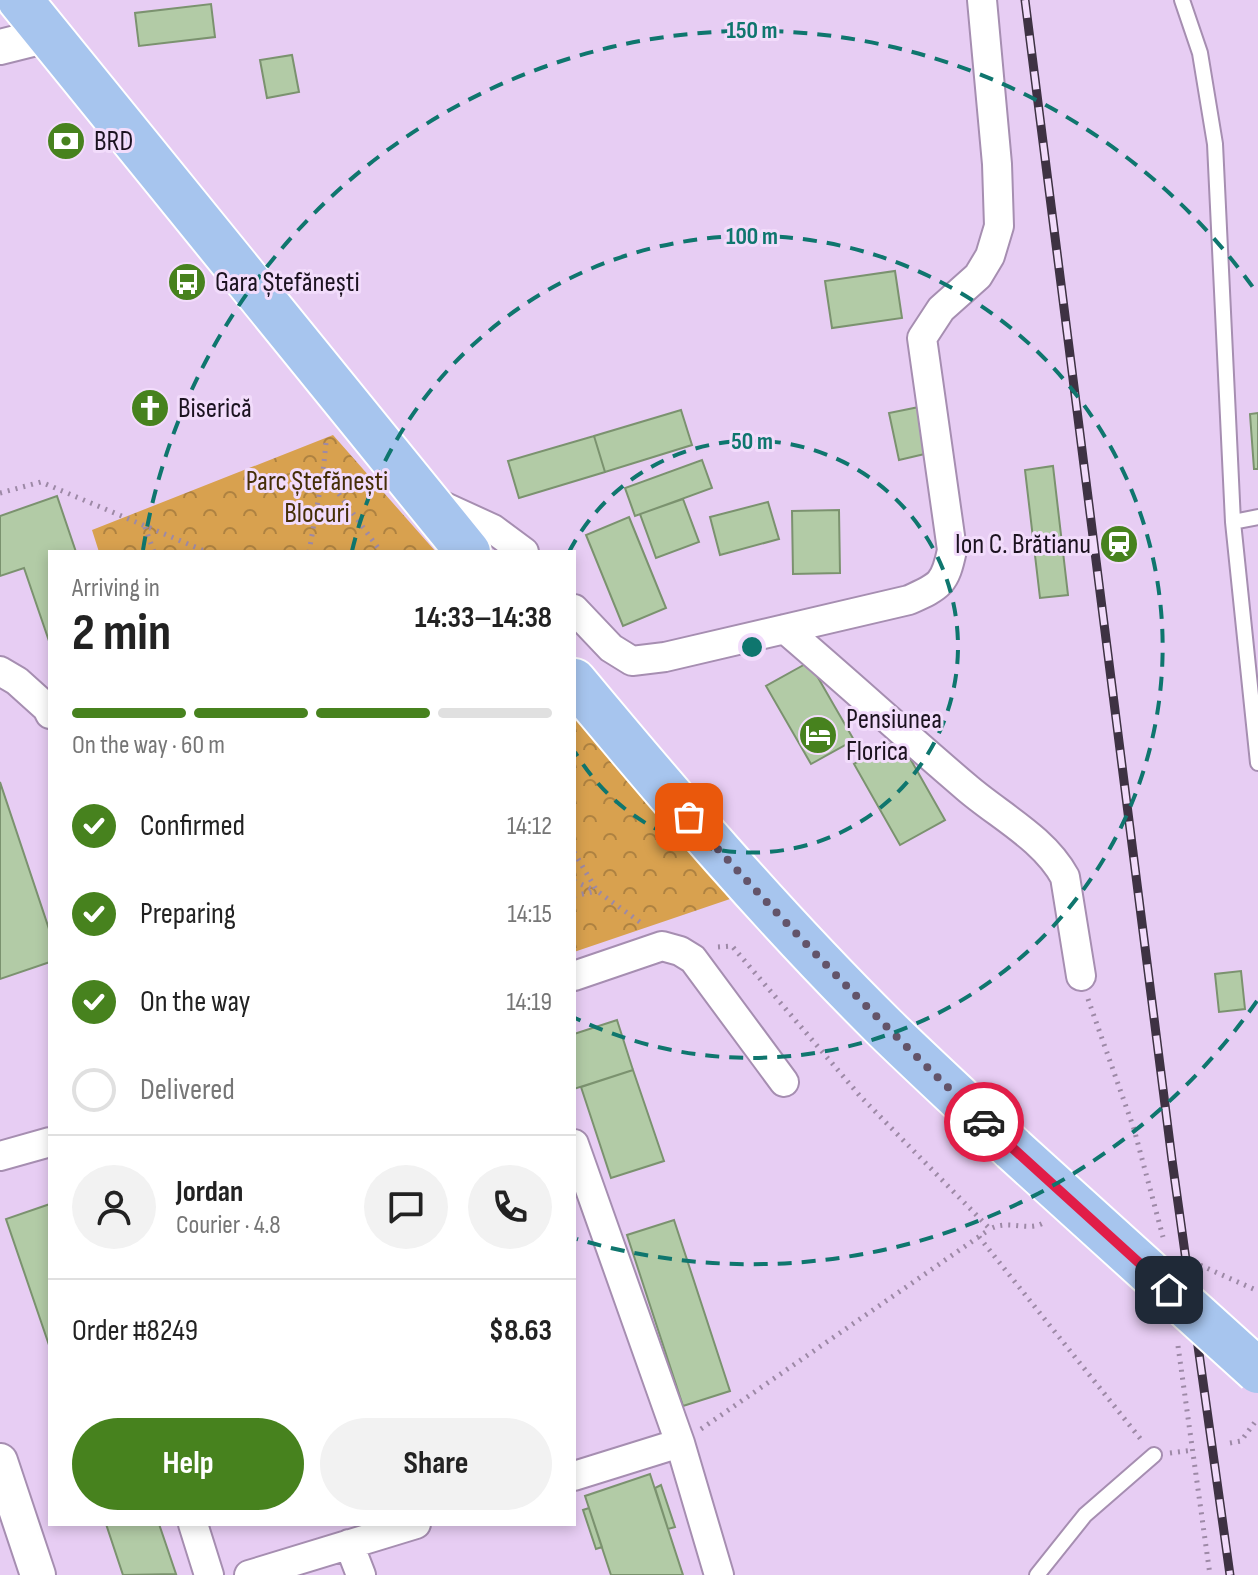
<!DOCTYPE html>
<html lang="en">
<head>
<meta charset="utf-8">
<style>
	:root { --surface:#fff; --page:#f2f2f2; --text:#222; --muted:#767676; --line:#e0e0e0; --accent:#47821e }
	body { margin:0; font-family:"Sofia Sans Condensed",sans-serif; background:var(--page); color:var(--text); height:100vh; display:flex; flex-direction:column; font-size:30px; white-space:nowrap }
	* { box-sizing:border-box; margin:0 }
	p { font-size:26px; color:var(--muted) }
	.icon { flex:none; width:44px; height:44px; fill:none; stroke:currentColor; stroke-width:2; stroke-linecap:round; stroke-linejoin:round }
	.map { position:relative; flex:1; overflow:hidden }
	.drawer { position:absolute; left:48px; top:550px; width:528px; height:976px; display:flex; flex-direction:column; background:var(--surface); border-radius:0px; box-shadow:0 4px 12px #0003 }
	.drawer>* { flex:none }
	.pin { position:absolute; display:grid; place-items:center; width:68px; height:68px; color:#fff; margin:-34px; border-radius:16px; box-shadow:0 4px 12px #0006 }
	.courier { position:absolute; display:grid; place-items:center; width:80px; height:80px; margin:-40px; border:6px solid #e11d48; border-radius:50%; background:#fff; color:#222; box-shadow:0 2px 10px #0007 }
	.summary em { font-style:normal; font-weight:700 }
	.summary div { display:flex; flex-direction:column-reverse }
	.summary { display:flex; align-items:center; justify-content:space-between; height:136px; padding:0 24px }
	h1 { font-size:52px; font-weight:700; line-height:60px }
	.bar { display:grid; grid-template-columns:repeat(4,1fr); gap:12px 8px; align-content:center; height:96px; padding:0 24px }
	.bar i { height:10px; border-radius:6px; background:var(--line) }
	.bar .current { background:var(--accent) }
	.bar p { grid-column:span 4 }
	.line { display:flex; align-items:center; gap:20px; padding:0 24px; border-top:2px solid var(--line) }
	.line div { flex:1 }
	.round { display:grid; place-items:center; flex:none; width:84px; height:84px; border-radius:42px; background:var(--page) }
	ol { padding:0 24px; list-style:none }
	li { display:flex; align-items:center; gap:24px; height:88px }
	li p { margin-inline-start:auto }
	li .icon { padding:8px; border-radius:50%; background:var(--accent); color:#fff; stroke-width:4 }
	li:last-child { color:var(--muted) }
	li i { width:44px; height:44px; border:4px solid var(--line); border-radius:50% }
	.action { display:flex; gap:16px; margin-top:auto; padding:16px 24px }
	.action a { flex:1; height:92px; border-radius:48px; background:var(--accent); color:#fff; font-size:32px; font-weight:700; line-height:92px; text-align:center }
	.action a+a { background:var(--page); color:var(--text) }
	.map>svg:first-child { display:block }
	.forest { fill:url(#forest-crowns) }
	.building { fill:#b2cba6; stroke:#7b926f; stroke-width:2 }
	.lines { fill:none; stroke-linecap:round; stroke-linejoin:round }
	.service-casing { stroke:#a68eb1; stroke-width:18 }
	.minor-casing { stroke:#a68eb1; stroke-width:32 }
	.tertiary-casing { stroke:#a68eb1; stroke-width:38 }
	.primary-casing { stroke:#fff; stroke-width:48 }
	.path { stroke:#9d89a6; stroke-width:5; stroke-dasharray:2 6; stroke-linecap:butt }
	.service { stroke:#fff; stroke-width:14 }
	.minor { stroke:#fff; stroke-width:28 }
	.tertiary { stroke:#fff; stroke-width:34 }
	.primary { stroke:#a7c5ee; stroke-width:44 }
	.rail-casing { stroke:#3e3243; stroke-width:9 }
	.rail { stroke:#f2dcfb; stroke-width:6; stroke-dasharray:18; stroke-linecap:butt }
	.primary-bridge-casing { stroke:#fff; stroke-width:48; stroke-linecap:butt }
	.primary-bridge { stroke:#a7c5ee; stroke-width:44 }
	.done { stroke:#63546a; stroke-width:8; stroke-dasharray:0 14.4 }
	.route { stroke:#e11d48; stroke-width:10 }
	.ring { fill:none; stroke:#0f766e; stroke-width:4; stroke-dasharray:14 10 }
	.labels { text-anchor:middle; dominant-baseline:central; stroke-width:6; stroke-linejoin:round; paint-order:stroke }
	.poi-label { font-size:28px; fill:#1c1320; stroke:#f2dcfb; text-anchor:start }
	.park-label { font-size:28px; fill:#452e07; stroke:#f2dcfb }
	.centre { fill:#0f766e; stroke:#f2dcfb; stroke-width:4 }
	.ring-label { font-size:24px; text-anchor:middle; font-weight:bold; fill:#0f766e; stroke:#f2dcfb; stroke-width:6; stroke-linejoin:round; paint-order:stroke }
</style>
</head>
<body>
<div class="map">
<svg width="1258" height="1575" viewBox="0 0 1258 1575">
	<defs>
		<pattern id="forest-crowns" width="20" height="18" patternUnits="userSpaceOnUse" patternTransform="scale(2)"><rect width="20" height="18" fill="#d8a14f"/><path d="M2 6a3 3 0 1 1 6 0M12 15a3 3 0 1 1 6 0" fill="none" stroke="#ae8241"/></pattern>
	</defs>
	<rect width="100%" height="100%" fill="#e7cdf3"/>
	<!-- forest -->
	<path class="forest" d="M333,435L436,552H99L92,530Z
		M574,712L733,898L574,952Z"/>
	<!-- building -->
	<path class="building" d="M211,4L215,37L139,46L135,13Z
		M292,55L299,92L267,98L260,60Z
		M895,271L902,318L832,328L825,281Z
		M919,407L929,453L899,460L889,413Z
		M681,410L692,445L605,472L594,436Z
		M1258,413V469H1254L1250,414Z
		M594,436L605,472L519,498L508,461Z
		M702,460L712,488L635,516L625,488Z
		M1053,466L1068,595L1040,598L1025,470Z
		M57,496L76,552H50V644L24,568L0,576V516Z
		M683,499L699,542L656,558L640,514Z
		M768,502L779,539L720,555L710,517Z
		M839,510L840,573L793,574L792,511Z
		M629,517L666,608L623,626L586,535Z
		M809,662L854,740L811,764L766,686Z
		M899,739L945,820L900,845L854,764Z
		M0,782L50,932V962L0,979Z
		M1241,971L1245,1009L1219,1012L1215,974Z
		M617,1020L633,1070L574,1089V1034Z
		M633,1070L664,1161L611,1178L581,1087Z
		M50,1204V1348L6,1219Z
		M674,1220L730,1391L683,1406L627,1235Z
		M650,1474L683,1575H611L585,1496Z
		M661,1485L675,1527L668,1529L655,1488Z
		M589,1508L602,1547L596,1549L583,1510Z
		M106,1524H159L176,1574L123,1575Z"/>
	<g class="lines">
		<!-- service casing -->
		<g class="service-casing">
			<path id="service" d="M1182,0L1200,53L1215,144L1233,522L1258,763
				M1233,522L1258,517
				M1037,1575L1085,1515L1154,1455"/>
		</g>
		<!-- minor casing -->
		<g class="minor-casing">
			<path id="minor" d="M434,502L493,529L524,552
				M574,609L611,648L632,661L665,657L909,600C940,586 945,584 952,550L922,338L941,309L978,276L990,256L999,226L997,164L982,0
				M785,629C846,681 905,735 966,787C998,815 1044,838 1065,877L1081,976
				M0,671L17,681L47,708L50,714
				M574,976L662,946L680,951L693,959L784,1082
				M574,1144L680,1443L719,1575
				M0,1156L50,1142
				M574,1476L680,1443
				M193,1524L209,1575
				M349,1544L361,1575
				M249,1575L416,1524"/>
		</g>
		<!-- tertiary casing -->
		<g class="tertiary-casing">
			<path id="tertiary" d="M0,47L48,35
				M0,1461L38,1575"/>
		</g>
		<!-- primary casing -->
		<g class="primary-casing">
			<path id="primary" d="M20,0L468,552
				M574,681C673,800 774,918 884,1027C926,1068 970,1108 1013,1149"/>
		</g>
		<!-- path -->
		<path class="path" d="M326,443L323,472L381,552
			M0,493L41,482L207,552
			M145,527L154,552
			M309,552L323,473
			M574,852L597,891L644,925
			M574,881L596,891
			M574,896L596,891
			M718,947L732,946L860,1096L990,1229C1009,1219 1027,1232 1043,1223
			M1088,999L1134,1129L1163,1237
			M979,1237L1143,1442
			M1193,1262L1258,1291
			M1178,1346L1210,1575
			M701,1429L990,1229
			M1230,1443L1241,1441L1258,1418
			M1170,1453L1193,1450"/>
		<!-- service -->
		<use href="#service" class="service"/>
		<!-- minor -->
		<use href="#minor" class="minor"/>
		<!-- tertiary -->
		<use href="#tertiary" class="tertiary"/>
		<!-- primary -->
		<use href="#primary" class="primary"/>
		<!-- rail casing -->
		<g class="rail-casing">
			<path id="rail" d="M1025,0L1172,1160L1230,1575"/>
		</g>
		<!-- rail -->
		<use href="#rail" class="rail"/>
		<!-- primary-bridge casing -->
		<g class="primary-bridge-casing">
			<path id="primary-bridge" d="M1013,1149L1258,1371"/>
		</g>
		<!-- primary-bridge -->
		<use href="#primary-bridge" class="primary-bridge"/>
	</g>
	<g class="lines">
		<!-- done -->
		<path class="done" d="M689,817C784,923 881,1024 984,1122"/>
		<!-- route -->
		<path class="route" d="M984,1122L1169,1290"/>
	</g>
	<!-- distance rings -->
	<g class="ring">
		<path d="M569 552A206 206 0 1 1 575 752"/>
		<path d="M352 551A411 411 0 1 1 575 1018"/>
		<path d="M1257 1001A617 617 0 0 1 577 1239M143 550A617 617 0 0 1 1257 293"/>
	</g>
	<!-- icons -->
	<defs>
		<g id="bank-disc" transform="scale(2)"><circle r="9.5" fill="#47821e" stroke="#f2dcfb"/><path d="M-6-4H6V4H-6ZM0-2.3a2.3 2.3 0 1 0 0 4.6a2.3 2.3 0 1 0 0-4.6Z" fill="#fff"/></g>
		<g id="bus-disc" transform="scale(2)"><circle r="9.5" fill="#47821e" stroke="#f2dcfb"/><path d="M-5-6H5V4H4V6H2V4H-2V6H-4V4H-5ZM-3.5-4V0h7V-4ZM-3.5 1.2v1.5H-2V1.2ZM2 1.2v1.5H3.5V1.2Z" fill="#fff"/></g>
		<g id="church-disc" transform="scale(2)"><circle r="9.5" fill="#47821e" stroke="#f2dcfb"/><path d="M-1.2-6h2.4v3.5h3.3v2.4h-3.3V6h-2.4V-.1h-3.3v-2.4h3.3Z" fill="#fff"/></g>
		<g id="station-disc" transform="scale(2)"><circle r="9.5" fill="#47821e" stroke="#f2dcfb"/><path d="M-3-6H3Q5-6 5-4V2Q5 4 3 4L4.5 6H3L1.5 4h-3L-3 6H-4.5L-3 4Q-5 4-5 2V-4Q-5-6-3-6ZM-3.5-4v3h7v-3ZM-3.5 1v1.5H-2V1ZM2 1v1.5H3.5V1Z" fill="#fff"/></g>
		<g id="hotel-disc" transform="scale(2)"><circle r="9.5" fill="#47821e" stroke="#f2dcfb"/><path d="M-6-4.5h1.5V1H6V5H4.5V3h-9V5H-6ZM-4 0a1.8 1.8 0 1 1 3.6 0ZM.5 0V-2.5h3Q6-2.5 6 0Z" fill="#fff"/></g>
	</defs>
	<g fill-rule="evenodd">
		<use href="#bank-disc" x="66" y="141"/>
		<use href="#bus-disc" x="187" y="282"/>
		<use href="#church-disc" x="150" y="408"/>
		<use href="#station-disc" x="1119" y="544"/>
		<use href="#hotel-disc" x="818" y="735"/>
	</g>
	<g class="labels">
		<!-- poi labels -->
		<g class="poi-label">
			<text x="94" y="141">BRD</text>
			<text x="215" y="282">Gara Ștefănești</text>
			<text x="178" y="408">Biserică</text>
			<text x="1091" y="544" text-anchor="end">Ion C. Brătianu</text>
			<text x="846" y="719">Pensiunea<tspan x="846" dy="32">Florica</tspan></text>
		</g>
		<!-- park labels -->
		<g class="park-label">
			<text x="317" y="481">Parc Ștefănești<tspan x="317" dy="32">Blocuri</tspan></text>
		</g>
	</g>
	<circle cx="752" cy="647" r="12" class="centre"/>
	<g class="ring-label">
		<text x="752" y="38">150 m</text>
		<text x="752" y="244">100 m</text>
		<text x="752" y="449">50 m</text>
	</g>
</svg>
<div class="pin" style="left:689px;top:817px;background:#ea580c"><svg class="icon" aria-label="bag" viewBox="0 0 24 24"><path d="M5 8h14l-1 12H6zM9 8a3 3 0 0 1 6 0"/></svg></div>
<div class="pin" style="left:1169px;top:1290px;background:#1f2937"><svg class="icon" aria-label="home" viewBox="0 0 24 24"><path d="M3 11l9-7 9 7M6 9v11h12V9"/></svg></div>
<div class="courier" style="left:984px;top:1122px"><svg class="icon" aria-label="car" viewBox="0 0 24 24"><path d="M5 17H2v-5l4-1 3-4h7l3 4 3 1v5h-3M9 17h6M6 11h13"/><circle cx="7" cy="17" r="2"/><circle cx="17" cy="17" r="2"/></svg></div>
<section class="drawer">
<div class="summary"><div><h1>2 min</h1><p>Arriving in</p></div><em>14:33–14:38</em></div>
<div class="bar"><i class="current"></i><i class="current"></i><i class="current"></i><i></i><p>On the way · 60 m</p></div>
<ol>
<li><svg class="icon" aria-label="check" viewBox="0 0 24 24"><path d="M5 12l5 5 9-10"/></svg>Confirmed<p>14:12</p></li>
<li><svg class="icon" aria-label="check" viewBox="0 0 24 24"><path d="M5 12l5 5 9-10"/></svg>Preparing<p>14:15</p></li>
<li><svg class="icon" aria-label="check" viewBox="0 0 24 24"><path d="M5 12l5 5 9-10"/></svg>On the way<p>14:19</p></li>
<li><i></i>Delivered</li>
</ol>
<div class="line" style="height:144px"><a class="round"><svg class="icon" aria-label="person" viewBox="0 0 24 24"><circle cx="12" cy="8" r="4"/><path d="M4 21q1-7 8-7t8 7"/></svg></a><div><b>Jordan</b><p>Courier · 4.8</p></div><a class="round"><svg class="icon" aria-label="chat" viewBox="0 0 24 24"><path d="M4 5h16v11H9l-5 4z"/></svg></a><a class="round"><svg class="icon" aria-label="phone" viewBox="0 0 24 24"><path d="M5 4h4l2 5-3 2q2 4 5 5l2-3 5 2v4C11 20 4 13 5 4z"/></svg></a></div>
<div class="line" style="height:104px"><div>Order #8249</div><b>$8.63</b></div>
<div class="action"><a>Help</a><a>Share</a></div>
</section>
</div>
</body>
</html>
